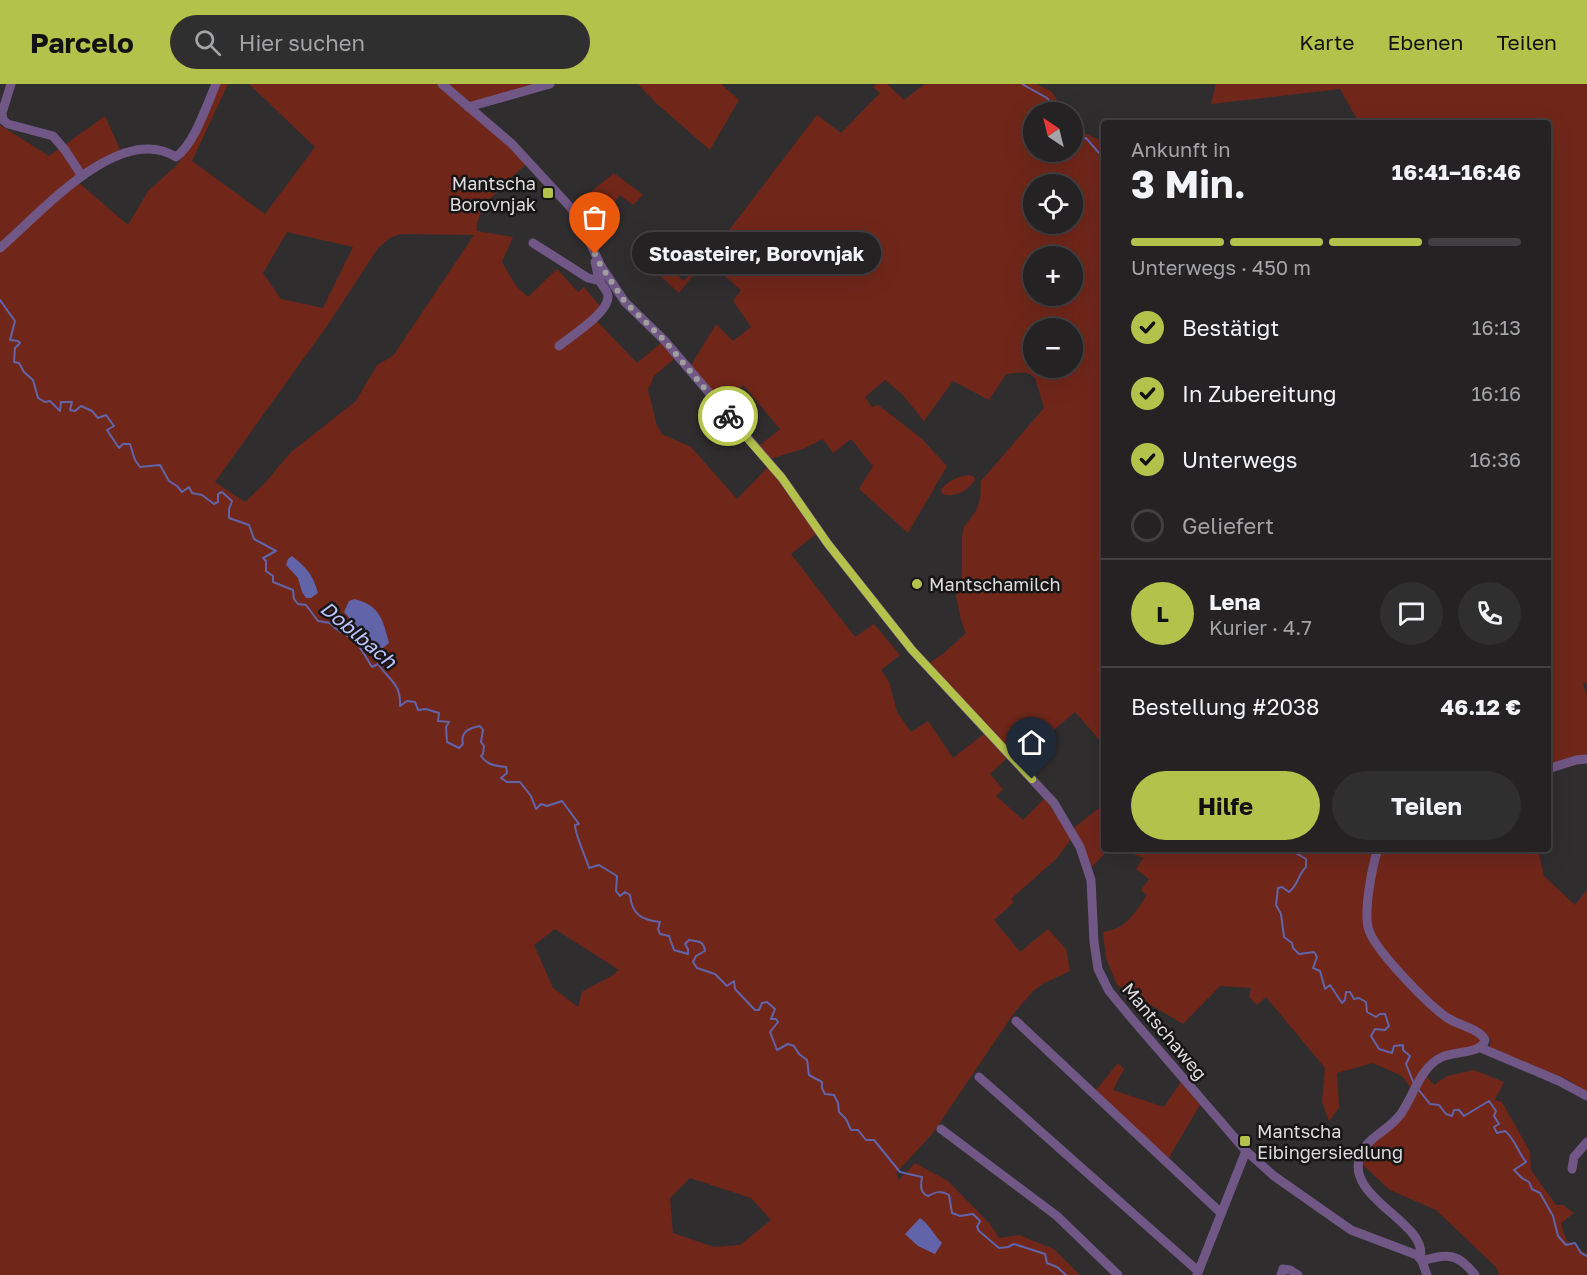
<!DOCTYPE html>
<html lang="de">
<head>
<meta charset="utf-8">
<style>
	:root { --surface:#242223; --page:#302f30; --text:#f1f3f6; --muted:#a3a4a6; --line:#413f41; --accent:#b3c24b }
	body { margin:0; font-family:"Golos Text",sans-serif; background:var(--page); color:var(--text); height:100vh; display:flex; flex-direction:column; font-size:22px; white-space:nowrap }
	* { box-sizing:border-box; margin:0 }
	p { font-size:20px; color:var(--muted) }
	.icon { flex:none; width:33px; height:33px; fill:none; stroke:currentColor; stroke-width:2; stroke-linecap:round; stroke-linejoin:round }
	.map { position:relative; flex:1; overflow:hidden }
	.details { position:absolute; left:1101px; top:36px; width:450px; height:732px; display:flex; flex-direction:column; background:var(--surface); border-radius:6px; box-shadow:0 6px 24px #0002,0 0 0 2px var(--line) }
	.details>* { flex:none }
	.needle { width:39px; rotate:325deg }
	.buttons { position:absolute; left:1023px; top:18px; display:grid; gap:12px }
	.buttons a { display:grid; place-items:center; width:60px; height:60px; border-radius:50%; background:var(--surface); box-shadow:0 6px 24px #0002,0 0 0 2px var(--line); font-size:30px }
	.pin { position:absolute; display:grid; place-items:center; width:51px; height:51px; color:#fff; margin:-62px -26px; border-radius:50% 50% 50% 0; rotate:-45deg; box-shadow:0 0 6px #0007 }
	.pin .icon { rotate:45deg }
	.courier { position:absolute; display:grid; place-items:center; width:60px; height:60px; margin:-30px; border:4px solid #b3c24b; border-radius:50%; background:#fff; color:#222; box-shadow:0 2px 8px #0007 }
	.bubble { position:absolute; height:42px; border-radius:21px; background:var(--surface); box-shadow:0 6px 24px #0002,0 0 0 2px var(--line); font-size:20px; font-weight:700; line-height:42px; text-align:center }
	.headline em { font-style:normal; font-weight:700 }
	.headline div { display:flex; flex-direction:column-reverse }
	.headline { display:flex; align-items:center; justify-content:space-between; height:102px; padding:0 30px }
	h1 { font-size:39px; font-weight:700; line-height:45px }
	.bar { display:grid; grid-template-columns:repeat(4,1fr); gap:9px 6px; align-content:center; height:72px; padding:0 30px }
	.bar i { height:8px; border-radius:4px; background:var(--line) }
	.bar .active { background:var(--accent) }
	.bar p { grid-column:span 4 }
	.line { display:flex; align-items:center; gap:15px; padding:0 30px; border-top:2px solid var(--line) }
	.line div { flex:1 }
	.round { display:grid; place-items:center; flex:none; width:63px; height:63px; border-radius:32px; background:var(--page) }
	ol { padding:0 30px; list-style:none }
	li { display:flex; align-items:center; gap:18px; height:66px }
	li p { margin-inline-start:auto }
	li .icon { padding:6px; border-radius:50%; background:var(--accent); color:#111; stroke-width:4 }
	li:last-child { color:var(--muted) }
	li i { width:33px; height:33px; border:3px solid var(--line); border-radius:50% }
	.primary-button { display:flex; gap:12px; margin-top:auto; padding:12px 30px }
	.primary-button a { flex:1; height:69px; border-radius:36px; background:var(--accent); color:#111; font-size:24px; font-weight:700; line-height:69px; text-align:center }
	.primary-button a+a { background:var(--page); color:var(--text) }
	header { display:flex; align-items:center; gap:36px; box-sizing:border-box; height:84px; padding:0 30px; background:var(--accent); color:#111 }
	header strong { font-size:28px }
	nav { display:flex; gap:33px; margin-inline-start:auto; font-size:21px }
	.search { width:420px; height:54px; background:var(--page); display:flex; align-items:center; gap:15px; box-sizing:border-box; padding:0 21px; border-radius:33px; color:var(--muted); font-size:22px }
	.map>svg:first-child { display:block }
	.green { fill:#70271a; fill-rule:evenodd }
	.water { fill:#6264aa }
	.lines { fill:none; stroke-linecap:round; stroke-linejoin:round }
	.stream { stroke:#6264aa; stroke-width:2 }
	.minor { stroke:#705785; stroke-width:9 }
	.done { stroke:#a19ea0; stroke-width:6; stroke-dasharray:0 10.8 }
	.route { stroke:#b3c24b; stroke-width:8 }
	.poi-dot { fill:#b3c24b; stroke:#171617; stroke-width:2 }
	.labels { text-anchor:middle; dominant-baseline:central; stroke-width:5; stroke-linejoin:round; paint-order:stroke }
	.poi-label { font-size:18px; fill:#dedbdd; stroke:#171617; text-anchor:start }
	.street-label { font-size:18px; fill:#dedbdd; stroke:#171617 }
	.water-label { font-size:20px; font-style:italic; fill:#bdc2fd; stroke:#171617 }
</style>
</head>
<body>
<header>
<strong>Parcelo</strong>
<div class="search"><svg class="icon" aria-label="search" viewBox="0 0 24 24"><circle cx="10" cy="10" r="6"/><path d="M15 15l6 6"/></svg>Hier suchen</div>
<nav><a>Karte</a><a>Ebenen</a><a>Teilen</a></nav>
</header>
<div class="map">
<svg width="1587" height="1191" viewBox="0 0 1587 1191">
	<rect width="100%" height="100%" fill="#302d2f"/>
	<!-- green -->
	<path class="green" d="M218,0H228L192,77L265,130L315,63L249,0H437L527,79C511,95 474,123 477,147L513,153L502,178L516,202L528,213L557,185L578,208L584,203L601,223L593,233L637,279L661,259L674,275L654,292L648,306L657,342L662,350L691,363L737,415L768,383L778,393L816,450L791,470L855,553L874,540L900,571L881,586L889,598L897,628L911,648L928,637L953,674L984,650L1007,674L990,690L1003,705L996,712L1023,736L1045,714L1071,755L1056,775L1011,815L1014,818L994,836L1020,868L1048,845L1066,865L1070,887L1044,899L1033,907L1014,929L933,1049L896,1089L899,1096L915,1079L948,1097L990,1140L999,1154L1019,1151L1054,1165L1080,1191H0V41L49,72L105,32L123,72L78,98L128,141L148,107L177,81L188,65ZM287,148L353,163L323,224L281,215L263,189ZM400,150L474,151L393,272L377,281L356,317L291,368L265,399L245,418L215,398L329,239L378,164L390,154ZM555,845L619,886C608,896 594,900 582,908L578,923L553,904L534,861ZM690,1094L751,1114L771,1136L740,1161L714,1163L673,1149L670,1114Z
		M447,0H545L471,19Z
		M638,0H721L739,16L710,66L656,19Z
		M876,0H887L904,16L925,0H1037L1052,8L1065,28H1034V68H1072L1073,41L1076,45L1104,58V661L1075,628L1022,673L1017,674L929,579L943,570L966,549L961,536L956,512L962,491V452L964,443L976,427L980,415L981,397L1044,324L1035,294C1027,286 1015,289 1006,290L989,316L953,297L924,337L902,310L885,296L865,313L872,323L878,321L921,354L947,382L908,449L859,405L873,382L851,355L833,369L823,355L803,365L770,375L759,362L780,345L743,301L723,321L690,283L716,240L733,257L751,243L733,217L741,206L706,176L679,209L645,178L654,169L684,197L733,141L817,31L841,49L880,9L873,3ZM1034,100H1072V140H1034ZM1034,172H1072V212H1034ZM1034,244H1072V284H1034Z
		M1216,0H1587V599L1583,600L1587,611V678L1548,688V39H1359L1340,5L1211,20Z
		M614,89L643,111L633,121L620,111L589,150L573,122Z
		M970,391L974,393L975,396C968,407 954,414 942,410L941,406C947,397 959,392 970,391Z
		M1104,720V765H1109L1091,784L1074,744Z
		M1121,765H1538L1544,792L1575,821L1587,806V1009L1569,996L1489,964L1491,955L1457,935L1481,956L1479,961L1450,967L1411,1004L1402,992L1373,979L1337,989L1339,1024L1329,1037L1322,1018L1325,984L1266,913L1257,921L1249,913L1251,904L1220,902L1183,940L1117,901L1106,874L1103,848C1126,845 1135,829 1147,811L1141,806L1149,795L1136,785L1143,774Z
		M1118,979L1124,985L1113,1006L1164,1023L1181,998L1200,1021L1168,1075L1096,1006Z
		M1474,986L1504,998L1495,1016L1502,1018L1530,1068L1531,1086L1556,1121H1563L1574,1129L1561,1139L1566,1156L1587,1170V1191H1499L1496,1183L1436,1126L1390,1106L1363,1081L1366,1066L1386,1048L1425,990L1434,1001L1447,992Z"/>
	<!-- water -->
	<path class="water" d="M292,472C307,484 313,491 318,509L311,514H306L302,508L298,494L286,481L288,475Z
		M354,515C380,521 383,536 389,559L383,564L374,563L344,528L349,517Z
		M920,1134C929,1140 934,1151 942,1159L935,1170L918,1162L905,1150Z"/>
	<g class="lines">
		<!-- stream -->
		<path class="stream" d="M1022,0L1047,14L1058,28
			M1072,50L1079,55L1086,54L1099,69L1104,70
			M0,216L15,237L10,256L18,257L20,259L15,264L14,278L19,279L24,288L33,296L38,314L45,318L50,317L60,327L61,318H72L70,326L75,327L81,322L92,327L98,334L106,331L114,342L107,346L119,364L123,360H130L135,376L140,383L160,381L169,397L177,402L182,408L189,403L192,409L202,411L214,420L218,418V410L222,408L232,417L229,425V434L249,441L254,455L276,467L263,474L266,477V487L273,492V498L293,506L294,515L298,520L306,521L318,537L330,539C337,547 338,546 346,551C358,557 365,572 372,583L378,580C391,598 401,600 400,622L407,617L415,618L418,626L426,625L439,629L438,637L449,638L446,643L447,658L459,664L463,660C460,648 469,644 480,642L483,646L481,658L484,662L483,670L481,672C487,681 496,682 506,683L507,689L501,694L507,698H520L531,712L536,725L541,720L547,722L562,717L579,740L575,741C575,751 586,773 589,784L599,781L617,792L616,807L620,812L625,808L630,811C632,831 642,836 660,838L658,845L660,850L669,852L674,866L688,870V865L685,860L689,856C698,857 704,857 705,867L696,872L693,878L697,884L715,890L727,902L734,897L735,905L755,926H759L762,919L767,918L775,925L771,935H776L778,938L770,948L777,966L788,960L794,962L799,970L807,976L809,991L822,998V1004L825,1010L834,1011L838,1019L839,1028L846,1035L851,1046H858L866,1056H874L900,1088L922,1093C921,1101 919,1108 928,1112C936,1108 940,1106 949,1111L952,1129L960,1132L973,1130L980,1137L977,1143L979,1147L999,1164L1008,1163L1014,1160L1045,1170L1047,1179L1057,1183L1066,1191
			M1293,765L1294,768L1306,775V783C1297,792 1299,800 1289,808L1282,803L1278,804L1276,821L1281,830L1284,853L1292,859L1293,864L1299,870L1314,868L1317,873L1313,884L1320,887L1325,905L1330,901L1342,919L1345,916L1346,908H1350L1354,915L1359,914L1366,918L1367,928L1376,933L1380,930H1385L1389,942L1385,946L1375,945L1371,952L1379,965L1392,969L1394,962L1403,961V966L1410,972L1406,980L1414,1000
			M1418,1005L1430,1020L1439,1021L1446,1030L1452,1032L1454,1026H1459L1464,1032L1489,1017L1496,1027L1494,1032L1499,1040L1494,1043L1497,1049L1505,1047C1516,1056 1517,1067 1526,1078L1514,1086L1522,1094L1529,1098L1532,1105L1540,1109L1553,1132L1558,1152L1566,1161L1575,1159L1581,1169L1587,1172"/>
		<!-- minor -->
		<path class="minor" d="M11,0L2,29L3,36L8,40L53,52L65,66L82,92
			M442,0L512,60L571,124L583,144L601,182L625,218L664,256L782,394L828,460L912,566L1054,719L1080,763L1091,796L1094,858L1098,885L1109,907L1133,936L1246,1067L1274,1092L1351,1146L1417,1171L1422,1177L1427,1191
			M468,23L550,0
			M533,159L588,194L600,197
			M0,164C39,131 119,37 176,73C195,59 206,22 216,0
			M559,262C571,252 608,229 608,213C608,206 602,203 600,197C597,191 597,184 595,178
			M1548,685L1576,676L1587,675
			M1378,765C1372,782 1364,826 1368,843C1372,864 1428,920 1446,933C1457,941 1479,944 1485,956C1482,970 1455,967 1442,973C1419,984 1414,1012 1400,1031C1389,1046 1368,1053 1361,1070C1341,1113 1430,1139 1420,1174
			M1016,937L1221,1129
			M1481,964L1559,997L1587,1012
			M979,993L1198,1187
			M941,1045L1057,1132L1118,1191
			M1572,1085L1574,1073L1587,1058
			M1422,1177C1447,1169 1458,1169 1475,1191
			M1197,1191L1246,1067
			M1281,1191L1283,1185L1290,1186L1298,1191"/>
	</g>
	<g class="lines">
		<!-- done -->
		<path class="done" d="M595,170L601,182L625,218L664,256L728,332"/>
		<!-- route -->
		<path class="route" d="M728,332L782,394L828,460L912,566L1032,695"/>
	</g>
	<!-- markers -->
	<g class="poi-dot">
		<rect x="542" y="103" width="12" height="12" rx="3"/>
		<circle cx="917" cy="500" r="6"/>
		<rect x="1239" y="1051" width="12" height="12" rx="3"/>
	</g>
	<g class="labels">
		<!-- poi labels -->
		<g class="poi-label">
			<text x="536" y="99" text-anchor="end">Mantscha<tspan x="536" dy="21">Borovnjak</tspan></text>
			<text x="929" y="500">Mantschamilch</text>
			<text x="1257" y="1047">Mantscha<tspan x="1257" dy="21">Eibingersiedlung</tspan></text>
		</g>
		<!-- street labels -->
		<g class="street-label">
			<text transform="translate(1165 947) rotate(50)">Mantschaweg</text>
		</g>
		<!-- water labels -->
		<g class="water-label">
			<text transform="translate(359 550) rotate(40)">Doblbach</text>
		</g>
	</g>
</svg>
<div class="buttons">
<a><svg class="needle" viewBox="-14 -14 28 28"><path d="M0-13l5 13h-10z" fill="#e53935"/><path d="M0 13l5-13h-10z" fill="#a3a4a6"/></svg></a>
<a><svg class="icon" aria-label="locate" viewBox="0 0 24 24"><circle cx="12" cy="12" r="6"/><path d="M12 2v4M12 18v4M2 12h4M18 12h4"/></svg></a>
<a>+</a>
<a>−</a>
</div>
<div class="pin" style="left:595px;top:170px;background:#ea580c"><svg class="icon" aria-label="bag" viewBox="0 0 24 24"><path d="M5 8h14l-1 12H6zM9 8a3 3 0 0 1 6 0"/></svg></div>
<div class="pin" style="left:1032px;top:695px;background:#1f2937"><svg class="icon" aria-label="home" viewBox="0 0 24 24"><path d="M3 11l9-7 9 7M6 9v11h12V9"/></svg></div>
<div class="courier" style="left:728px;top:332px"><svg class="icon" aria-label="bike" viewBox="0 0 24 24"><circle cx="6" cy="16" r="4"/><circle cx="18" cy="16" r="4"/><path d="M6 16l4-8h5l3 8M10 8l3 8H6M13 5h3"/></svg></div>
<div class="bubble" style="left:632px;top:148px;width:249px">Stoasteirer, Borovnjak</div>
<section class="details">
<div class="headline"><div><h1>3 Min.</h1><p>Ankunft in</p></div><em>16:41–16:46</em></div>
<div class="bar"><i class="active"></i><i class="active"></i><i class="active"></i><i></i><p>Unterwegs · 450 m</p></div>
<ol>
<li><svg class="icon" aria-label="check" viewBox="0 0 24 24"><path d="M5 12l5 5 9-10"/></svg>Bestätigt<p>16:13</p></li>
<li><svg class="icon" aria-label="check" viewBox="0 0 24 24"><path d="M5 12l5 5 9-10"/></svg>In Zubereitung<p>16:16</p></li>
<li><svg class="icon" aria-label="check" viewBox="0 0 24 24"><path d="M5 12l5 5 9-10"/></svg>Unterwegs<p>16:36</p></li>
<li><i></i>Geliefert</li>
</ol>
<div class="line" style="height:108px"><b class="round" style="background:var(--accent);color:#111">L</b><div><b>Lena</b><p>Kurier · 4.7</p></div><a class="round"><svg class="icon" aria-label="chat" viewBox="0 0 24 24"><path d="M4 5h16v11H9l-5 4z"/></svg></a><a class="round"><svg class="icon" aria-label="phone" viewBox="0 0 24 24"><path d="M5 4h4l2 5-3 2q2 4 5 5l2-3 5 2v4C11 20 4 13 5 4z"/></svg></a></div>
<div class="line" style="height:78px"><div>Bestellung #2038</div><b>46.12 €</b></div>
<div class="primary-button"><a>Hilfe</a><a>Teilen</a></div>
</section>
</div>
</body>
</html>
